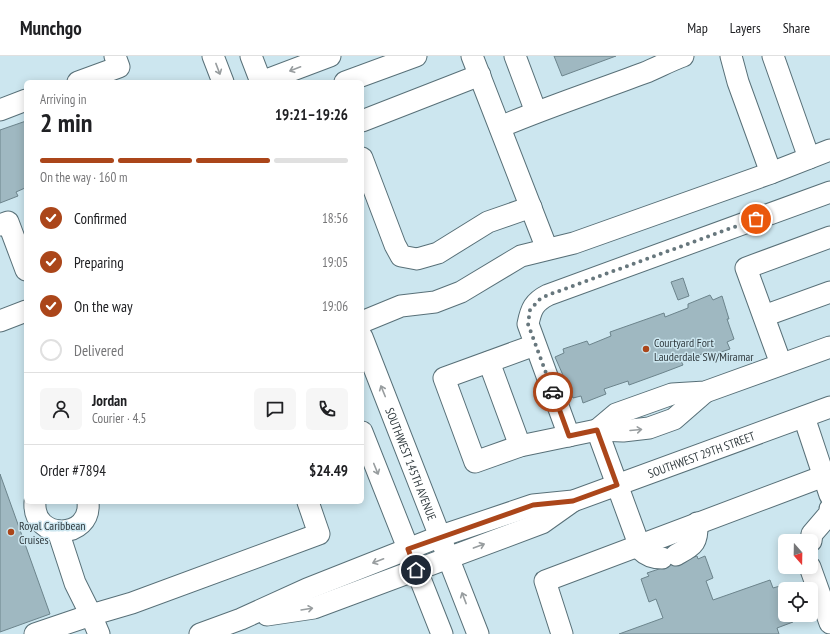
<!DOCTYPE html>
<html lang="en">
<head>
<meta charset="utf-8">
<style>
	:root { --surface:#fff; --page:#f6f6f6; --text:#202124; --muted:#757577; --line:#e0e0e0; --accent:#ab461a }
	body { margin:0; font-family:"PT Sans Narrow",sans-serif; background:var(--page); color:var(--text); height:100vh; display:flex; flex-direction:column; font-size:15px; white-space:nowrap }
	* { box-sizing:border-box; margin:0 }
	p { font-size:13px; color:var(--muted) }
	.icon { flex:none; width:22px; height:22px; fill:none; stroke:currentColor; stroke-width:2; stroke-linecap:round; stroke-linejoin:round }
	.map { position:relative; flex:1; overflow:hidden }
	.side { position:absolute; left:24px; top:24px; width:340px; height:424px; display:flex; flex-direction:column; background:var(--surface); border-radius:6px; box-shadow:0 2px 10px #0003 }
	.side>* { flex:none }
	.needle { width:26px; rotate:160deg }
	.tools { position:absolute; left:778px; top:478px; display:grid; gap:8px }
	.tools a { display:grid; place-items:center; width:40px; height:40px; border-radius:6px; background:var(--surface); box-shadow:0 2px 10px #0003; font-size:20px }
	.pin { position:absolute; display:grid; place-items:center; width:34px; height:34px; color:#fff; margin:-17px; border:2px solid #fff; border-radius:50%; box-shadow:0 1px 4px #0007 }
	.courier { position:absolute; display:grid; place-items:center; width:40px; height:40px; margin:-20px; border:3px solid #ab461a; border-radius:50%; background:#fff; color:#222; box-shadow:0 1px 5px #0007 }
	.head em { font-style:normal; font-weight:800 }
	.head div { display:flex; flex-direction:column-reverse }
	.head { display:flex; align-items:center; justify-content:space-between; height:68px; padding:0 16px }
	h1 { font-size:26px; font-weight:800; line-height:30px }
	.bar { display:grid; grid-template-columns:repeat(4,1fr); gap:6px 4px; align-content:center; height:48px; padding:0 16px }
	.bar i { height:5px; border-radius:3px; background:var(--line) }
	.bar .active { background:var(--accent) }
	.bar p { grid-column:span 4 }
	.line { display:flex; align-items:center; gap:10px; padding:0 16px; border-top:1px solid var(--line) }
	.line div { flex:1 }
	.round { display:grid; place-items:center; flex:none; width:42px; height:42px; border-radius:6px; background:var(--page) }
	ol { padding:0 16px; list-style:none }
	li { display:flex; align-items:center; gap:12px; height:44px }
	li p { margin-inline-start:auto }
	li .icon { padding:4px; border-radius:50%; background:var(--accent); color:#fff; stroke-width:4 }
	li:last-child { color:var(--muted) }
	li i { width:22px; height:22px; border:2px solid var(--line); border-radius:50% }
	header { display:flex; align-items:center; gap:24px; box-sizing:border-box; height:56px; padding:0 20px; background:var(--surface); border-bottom:1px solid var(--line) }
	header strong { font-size:19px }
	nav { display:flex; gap:22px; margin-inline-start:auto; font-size:14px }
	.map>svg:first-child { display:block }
	.building { fill:#9fb8c1; stroke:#6c848c }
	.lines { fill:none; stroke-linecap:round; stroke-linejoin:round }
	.minor-casing { stroke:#587078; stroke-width:23 }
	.minor { stroke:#fff; stroke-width:21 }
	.oneway { stroke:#989d9f }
	.done { stroke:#67777d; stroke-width:4; stroke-dasharray:0 7.2 }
	.route { stroke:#ab461a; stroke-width:5 }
	.poi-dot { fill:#ab461a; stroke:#cce6ef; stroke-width:1.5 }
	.labels { text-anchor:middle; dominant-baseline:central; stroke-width:3; stroke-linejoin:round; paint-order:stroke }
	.poi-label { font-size:12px; fill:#313b3f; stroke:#cce6ef; text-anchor:start }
	.street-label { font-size:12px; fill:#313b3f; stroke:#cce6ef }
</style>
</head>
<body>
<header>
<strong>Munchgo</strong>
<nav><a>Map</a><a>Layers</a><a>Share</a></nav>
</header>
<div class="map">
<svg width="830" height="578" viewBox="0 0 830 578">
	<rect width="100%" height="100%" fill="#cce6ef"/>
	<!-- building -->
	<path class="building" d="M554,0H616L562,20Z
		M26,65V135L25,132L16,136L18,140L0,147V74Z
		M683,222L689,240L678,244L671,226Z
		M710,239L713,244L722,240L729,263H727L734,283L727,286L730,293L707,301L705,297L681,305L683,309L662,317L629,329L628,325L604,333L606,338L583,347L581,340L573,342L555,301L564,297L563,293L587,285L589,289L611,280L610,276L664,257L665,261L688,252V248Z
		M0,418L50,558L0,576Z
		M672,489L678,506L697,500L698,503L705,500L713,522L706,525L713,544L770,524L773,532L780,530L785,543V559H791L793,566L777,572L779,578H619L663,562L656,543L649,546L641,523L649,520L647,517L665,511L659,494Z"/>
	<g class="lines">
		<!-- minor casing -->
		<g class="minor-casing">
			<g id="minor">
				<path d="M213,0L223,26"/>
				<path d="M251,0L261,26"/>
				<path d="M472,0L547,193"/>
				<path d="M515,0L536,56"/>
				<path d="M731,0L738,26L771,117"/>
				<path d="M773,0L809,102"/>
				<path d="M78,26L119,11L115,0"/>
				<path d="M261,26L330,0"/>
				<path d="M345,26L416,0"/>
				<path d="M0,54L26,44"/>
				<path d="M362,65L480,19"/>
				<path d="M500,71C547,51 596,35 644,17C657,12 669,5 683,0"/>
				<path d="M362,102L395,189L401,200L417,203L438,197L488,166L531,151"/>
				<path d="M0,169L8,166L26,214"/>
				<path d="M764,260L830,236"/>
				<path d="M0,265L26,255"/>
				<path d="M362,266L401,250L435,246L461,236L521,200L574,187L771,117L830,94"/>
				<path id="s1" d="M362,281L478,578"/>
				<path d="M535,289L444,322L475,406L520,390L597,374L623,375L649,372L674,363L705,336"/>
				<path d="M489,306L520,390"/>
				<path d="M781,308L746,212L830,181"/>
				<path d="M804,361L830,439"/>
				<path d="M597,374L616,358L672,338L705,336L830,291"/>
				<path d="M597,374L641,494C647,500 653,502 662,502"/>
				<path d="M362,376L442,578"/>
				<path d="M569,380L528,268C531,253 534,246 548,239L830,136"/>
				<path d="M35,446C32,485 92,484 88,446"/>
				<path d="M58,475L75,527L91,559L132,547L319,478L308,446"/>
				<path d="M811,485L812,478L830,457V453"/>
				<path d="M676,499C693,489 698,488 697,467"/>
				<path d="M810,511L830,567"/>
				<path d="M267,559L314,552L542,467L573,445"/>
				<path d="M35,578L91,559L99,578"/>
				<path id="s2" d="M200,578L241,563L307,533L441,480L533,449L573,445L830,351"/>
				<path d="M562,578L545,525L824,420"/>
			</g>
		</g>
		<!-- minor -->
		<use href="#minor" class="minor"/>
	</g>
	<!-- one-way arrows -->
	<defs><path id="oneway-shaft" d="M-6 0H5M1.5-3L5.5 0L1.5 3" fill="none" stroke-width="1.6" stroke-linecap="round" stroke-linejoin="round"/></defs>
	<g class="oneway">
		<use href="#oneway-shaft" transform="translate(218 13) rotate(69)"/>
		<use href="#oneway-shaft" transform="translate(295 13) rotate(159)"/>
		<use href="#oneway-shaft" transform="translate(383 335) rotate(-112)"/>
		<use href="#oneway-shaft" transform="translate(636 374) rotate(-5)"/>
		<use href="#oneway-shaft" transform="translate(376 413) rotate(68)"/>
		<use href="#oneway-shaft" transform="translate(479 490) rotate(-20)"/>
		<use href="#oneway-shaft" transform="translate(378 505) rotate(159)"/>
		<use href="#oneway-shaft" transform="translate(464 542) rotate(-111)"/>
		<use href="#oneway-shaft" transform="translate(307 553) rotate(-9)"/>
	</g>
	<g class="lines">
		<!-- done -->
		<path class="done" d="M553,336L528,268L530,254L540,243L548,239L756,163"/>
		<!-- route -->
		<path class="route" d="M416,514L408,493L533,449L573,445L617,429L597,374L569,380L553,336"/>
	</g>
	<!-- markers -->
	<g class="poi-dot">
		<circle cx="646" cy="293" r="4"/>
		<circle cx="11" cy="476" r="4"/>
	</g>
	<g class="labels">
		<!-- poi labels -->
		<g class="poi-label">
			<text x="654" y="286">Courtyard Fort<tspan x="654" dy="14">Lauderdale SW/Miramar</tspan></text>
			<text x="19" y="469">Royal Caribbean<tspan x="19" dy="14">Cruises</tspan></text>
		</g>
		<!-- street labels -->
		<g class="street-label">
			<text stroke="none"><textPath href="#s2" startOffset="534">SOUTHWEST 29TH STREET</textPath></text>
			<text stroke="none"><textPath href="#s1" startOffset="136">SOUTHWEST 145TH AVENUE</textPath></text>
		</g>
	</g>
</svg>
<div class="tools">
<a><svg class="needle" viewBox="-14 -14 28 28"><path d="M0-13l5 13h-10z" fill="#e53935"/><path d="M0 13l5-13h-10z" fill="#757577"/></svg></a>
<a><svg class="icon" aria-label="locate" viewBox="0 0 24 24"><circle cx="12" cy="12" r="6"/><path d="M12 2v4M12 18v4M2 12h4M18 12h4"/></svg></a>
</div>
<div class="pin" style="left:756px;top:163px;background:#ea580c"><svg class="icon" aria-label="bag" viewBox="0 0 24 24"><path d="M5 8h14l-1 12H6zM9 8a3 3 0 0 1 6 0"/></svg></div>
<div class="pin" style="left:416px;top:514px;background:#1f2937"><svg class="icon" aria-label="home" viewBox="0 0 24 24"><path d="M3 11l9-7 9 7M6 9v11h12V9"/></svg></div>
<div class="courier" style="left:553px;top:336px"><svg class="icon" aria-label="car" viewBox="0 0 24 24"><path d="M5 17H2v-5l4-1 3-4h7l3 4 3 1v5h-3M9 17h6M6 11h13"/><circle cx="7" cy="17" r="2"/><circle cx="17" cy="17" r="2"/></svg></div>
<section class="side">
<div class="head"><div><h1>2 min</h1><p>Arriving in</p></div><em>19:21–19:26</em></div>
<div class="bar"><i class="active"></i><i class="active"></i><i class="active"></i><i></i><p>On the way · 160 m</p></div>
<ol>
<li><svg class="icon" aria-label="check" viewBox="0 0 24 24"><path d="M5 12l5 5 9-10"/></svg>Confirmed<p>18:56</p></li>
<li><svg class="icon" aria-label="check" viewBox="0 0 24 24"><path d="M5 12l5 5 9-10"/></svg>Preparing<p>19:05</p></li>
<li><svg class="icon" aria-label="check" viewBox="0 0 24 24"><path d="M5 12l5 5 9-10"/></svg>On the way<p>19:06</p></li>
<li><i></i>Delivered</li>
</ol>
<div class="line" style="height:72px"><a class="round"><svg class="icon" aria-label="person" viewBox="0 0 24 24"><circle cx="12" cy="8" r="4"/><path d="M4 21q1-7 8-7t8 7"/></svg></a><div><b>Jordan</b><p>Courier · 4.5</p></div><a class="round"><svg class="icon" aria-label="chat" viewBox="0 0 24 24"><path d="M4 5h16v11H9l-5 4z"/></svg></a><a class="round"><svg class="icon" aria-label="phone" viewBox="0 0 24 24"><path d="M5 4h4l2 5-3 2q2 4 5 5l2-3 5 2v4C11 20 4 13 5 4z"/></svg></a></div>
<div class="line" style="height:52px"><div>Order #7894</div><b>$24.49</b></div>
</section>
</div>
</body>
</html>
